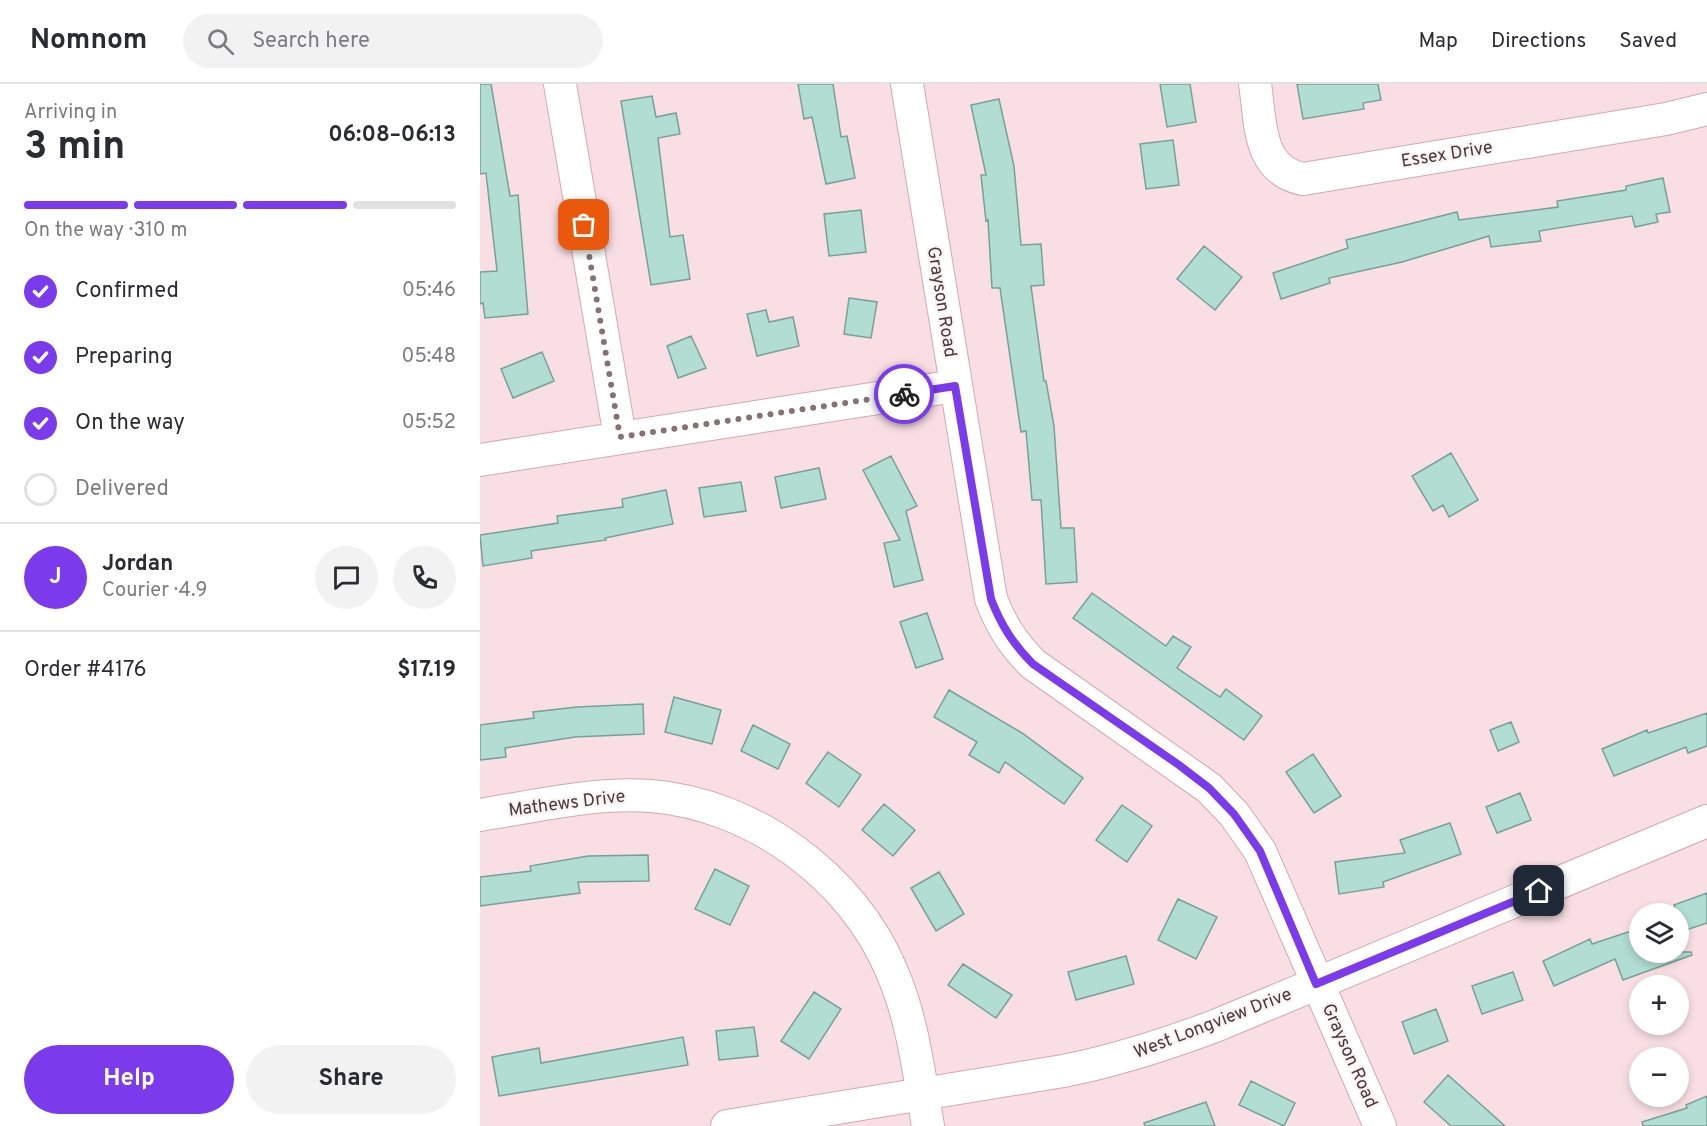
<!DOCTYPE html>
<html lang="en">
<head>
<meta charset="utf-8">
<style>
	:root { --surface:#fff; --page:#f2f2f3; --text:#2b2b33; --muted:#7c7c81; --line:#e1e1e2; --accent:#7c3aed }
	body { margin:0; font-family:Overpass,sans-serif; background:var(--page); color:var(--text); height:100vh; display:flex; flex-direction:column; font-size:22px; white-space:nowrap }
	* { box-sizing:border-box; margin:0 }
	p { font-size:20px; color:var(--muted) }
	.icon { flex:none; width:33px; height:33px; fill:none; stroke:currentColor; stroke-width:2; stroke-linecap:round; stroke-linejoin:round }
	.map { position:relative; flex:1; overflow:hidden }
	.panel { display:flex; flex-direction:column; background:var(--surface); width:480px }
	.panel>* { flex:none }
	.tools { position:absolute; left:1149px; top:819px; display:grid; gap:12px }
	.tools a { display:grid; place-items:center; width:60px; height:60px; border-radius:50%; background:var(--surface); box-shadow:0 3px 9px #0003; font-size:30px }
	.pin { position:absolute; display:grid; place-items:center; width:51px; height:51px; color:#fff; margin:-26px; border-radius:12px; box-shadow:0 3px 9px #0006 }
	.courier { position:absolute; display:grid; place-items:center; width:60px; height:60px; margin:-30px; border:4px solid #7c3aed; border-radius:50%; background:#fff; color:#222; box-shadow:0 2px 8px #0007 }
	.headline em { font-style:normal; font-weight:700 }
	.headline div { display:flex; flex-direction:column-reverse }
	.headline { display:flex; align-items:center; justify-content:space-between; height:102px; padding:0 24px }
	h1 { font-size:39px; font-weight:700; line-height:45px }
	.bar { display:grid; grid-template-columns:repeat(4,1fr); gap:9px 6px; align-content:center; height:72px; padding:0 24px }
	.bar i { height:8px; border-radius:4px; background:var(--line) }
	.bar .on { background:var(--accent) }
	.bar p { grid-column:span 4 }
	.line { display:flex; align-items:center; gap:15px; padding:0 24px; border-top:2px solid var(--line) }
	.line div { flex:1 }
	.round { display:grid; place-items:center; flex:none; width:63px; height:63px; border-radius:32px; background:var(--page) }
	ol { padding:0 24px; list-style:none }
	li { display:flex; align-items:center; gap:18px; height:66px }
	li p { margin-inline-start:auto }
	li .icon { padding:6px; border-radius:50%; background:var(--accent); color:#fff; stroke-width:4 }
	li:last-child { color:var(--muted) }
	li i { width:33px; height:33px; border:3px solid var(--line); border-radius:50% }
	.action { display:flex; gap:12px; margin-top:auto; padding:12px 24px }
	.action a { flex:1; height:69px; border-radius:36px; background:var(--accent); color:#fff; font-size:24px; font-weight:700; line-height:69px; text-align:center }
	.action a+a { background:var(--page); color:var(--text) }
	header { display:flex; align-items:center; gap:36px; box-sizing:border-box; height:84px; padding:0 30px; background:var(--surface); border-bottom:2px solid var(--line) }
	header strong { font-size:28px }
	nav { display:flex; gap:33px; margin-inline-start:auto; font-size:21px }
	.search { width:420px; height:54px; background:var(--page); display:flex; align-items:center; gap:15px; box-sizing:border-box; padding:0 21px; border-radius:33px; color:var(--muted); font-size:22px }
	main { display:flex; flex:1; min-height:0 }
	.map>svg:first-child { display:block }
	.building { fill:#b1ddd3; stroke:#77a198; stroke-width:1.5 }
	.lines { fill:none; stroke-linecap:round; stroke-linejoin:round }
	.minor-casing { stroke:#d2a9af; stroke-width:34 }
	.minor { stroke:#fff; stroke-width:32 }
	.done { stroke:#867275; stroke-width:6; stroke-dasharray:0 10.8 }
	.route { stroke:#7c3aed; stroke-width:8 }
	.labels { text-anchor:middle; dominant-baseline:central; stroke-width:4.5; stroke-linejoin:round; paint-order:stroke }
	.street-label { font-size:18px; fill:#48383a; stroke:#fbf2f3 }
</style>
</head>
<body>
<header>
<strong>Nomnom</strong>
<div class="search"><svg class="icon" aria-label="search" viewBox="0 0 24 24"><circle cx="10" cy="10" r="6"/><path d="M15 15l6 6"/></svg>Search here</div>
<nav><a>Map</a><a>Directions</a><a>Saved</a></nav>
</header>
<main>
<section class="panel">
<div class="headline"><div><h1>3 min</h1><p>Arriving in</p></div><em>06:08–06:13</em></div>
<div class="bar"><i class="on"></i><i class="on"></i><i class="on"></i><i></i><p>On the way · 310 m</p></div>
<ol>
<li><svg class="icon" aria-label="check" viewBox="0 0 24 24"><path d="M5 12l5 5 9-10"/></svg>Confirmed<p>05:46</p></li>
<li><svg class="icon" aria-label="check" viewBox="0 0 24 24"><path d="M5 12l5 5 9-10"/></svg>Preparing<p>05:48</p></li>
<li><svg class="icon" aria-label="check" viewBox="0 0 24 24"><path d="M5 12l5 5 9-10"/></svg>On the way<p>05:52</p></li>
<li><i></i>Delivered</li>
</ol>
<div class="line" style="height:108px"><b class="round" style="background:var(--accent);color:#fff">J</b><div><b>Jordan</b><p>Courier · 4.9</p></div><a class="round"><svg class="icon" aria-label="chat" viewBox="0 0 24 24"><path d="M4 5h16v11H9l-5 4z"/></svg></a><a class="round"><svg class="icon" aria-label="phone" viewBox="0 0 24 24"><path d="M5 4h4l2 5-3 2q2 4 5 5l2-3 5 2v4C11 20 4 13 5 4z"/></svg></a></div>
<div class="line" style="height:78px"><div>Order #4176</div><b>$17.19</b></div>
<div class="action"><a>Help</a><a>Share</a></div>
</section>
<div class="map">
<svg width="1227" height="1042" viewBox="0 0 1227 1042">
	<rect width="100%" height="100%" fill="#f9dfe3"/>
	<!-- building -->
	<path class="building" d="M0,0H11L30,112L38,111L48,230L5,234L3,219L0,220V188L17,187L6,89L0,90Z
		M318,0H353L361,53L367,52L375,94L346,100L332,33L324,35Z
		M680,0H710L716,38L687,43Z
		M817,0H898L901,16L883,19L884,25L823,35Z
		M172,12L176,33L196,29L200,50L178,54L190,153L203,151L210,195L171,201L141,17Z
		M519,15L534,82L541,161L561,160L564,201L551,202L564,297H566L574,342L581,444H594L597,498L566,500L561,416H552L546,347L541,348L520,204H512L508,136L506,137L501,91H506L491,21Z
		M693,56L699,101L666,105L660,60Z
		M1183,94L1190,128L1176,130L1178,138L1155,143L1152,132L1059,147L1061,157L1011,163L1009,152L922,178L849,194L850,199L801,215L793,189L868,164L866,156L977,128L979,136L1078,123L1077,117L1146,106V102Z
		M381,126L386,168L349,172L344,130Z
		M724,162L762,193L735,226L697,195Z
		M369,214L397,218L391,254L364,250Z
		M286,226L289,238L313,233L319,262L277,272L267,230Z
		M211,252L226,284L198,294L187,262Z
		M62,268L74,297L33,314L21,285Z
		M971,369L998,416L969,433L963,421L953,427L932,392Z
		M411,372L437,422L426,427L443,496L414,503L404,459L420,456L383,386Z
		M339,384L346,415L301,424L295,393Z
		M261,398L266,427L224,433L219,404Z
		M186,406L193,440L125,454L126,456L51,467L52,474L3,482L0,451L78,439L77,432L143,423L142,415Z
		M612,509L686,562L693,552L711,563L697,584L740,613L746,605L782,632L764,656L593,534Z
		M447,529L463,575L436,584L420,538Z
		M469,606L542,649L603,694L584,720L525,678L519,689L489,671L497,658L454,633Z
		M194,613L241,626L232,660L185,648Z
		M163,620L164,650L95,653L25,664L26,673L0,676V641L54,634L53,628L97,623Z
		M1227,629V662L1208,669L1206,663L1134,692L1122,665L1167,646L1168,649Z
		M1031,638L1039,658L1018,667L1010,646Z
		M273,641L310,660L298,685L261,667Z
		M348,668L381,691L359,723L326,699Z
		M833,670L861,712L834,729L806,688Z
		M1040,709L1051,736L1017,749L1006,723Z
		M404,720L435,746L413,772L382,746Z
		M642,721L672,742L647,778L616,756Z
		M970,739L981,770L903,798L904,803L859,810L855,778L925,769L920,756Z
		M168,771L169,797L98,798L100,809L0,822V793L51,787L50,782L108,772Z
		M235,785L269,802L250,841L215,825Z
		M459,788L484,830L456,847L431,804Z
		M1227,809V839L1203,847L1194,821Z
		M698,815L737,833L716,875L678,856Z
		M1160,844V868H1211L1212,871L1143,896L1135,875L1074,902L1063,877L1110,855L1112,860Z
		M646,872L654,900L596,916L588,888Z
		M483,880L532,911L516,934L468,901Z
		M1033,888L1043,916L1002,930L992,902Z
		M334,908L361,925L329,975L301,957Z
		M956,925L968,957L934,970L922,938Z
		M274,943L278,972L239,976L236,947Z
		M203,953L208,981L19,1012L12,973L59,964L61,979Z
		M968,991L1025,1042H971L944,1018Z
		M771,997L815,1019L804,1042L759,1021Z
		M1227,1012V1042H1163L1162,1038L1207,1024L1206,1021Z
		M726,1018L735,1042H665L664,1039Z"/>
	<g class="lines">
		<!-- minor casing -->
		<g class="minor-casing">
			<path id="minor" d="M80,0L140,353
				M427,0L511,515C521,541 533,560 553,580L729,704L754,730L780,767L900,1042
				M775,0C781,38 777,86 823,95L1186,35L1227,25
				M0,376L475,302
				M0,731C56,722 114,708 171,712C273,720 373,793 412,888C433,936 439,990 448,1042
				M247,1042L583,987C635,977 684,961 735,942L1227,737"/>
		</g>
		<!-- minor -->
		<use href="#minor" class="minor"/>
	</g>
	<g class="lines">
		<!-- done -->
		<path class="done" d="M104,141L140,353L424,310"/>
		<!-- route -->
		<path class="route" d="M424,310L475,302L511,515C521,541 533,560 553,580L699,681L729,704L754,730L780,767L836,900L1059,807"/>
	</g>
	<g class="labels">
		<!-- street labels -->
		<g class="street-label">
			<text transform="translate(967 71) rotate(-9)">Essex Drive</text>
			<text transform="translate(461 218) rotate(81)">Grayson Road</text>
			<text transform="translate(87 720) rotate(-7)">Mathews Drive</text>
			<text transform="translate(733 940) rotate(-21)">West Longview Drive</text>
			<text transform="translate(869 972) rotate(66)">Grayson Road</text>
		</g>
	</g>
</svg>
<div class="tools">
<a><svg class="icon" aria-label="layers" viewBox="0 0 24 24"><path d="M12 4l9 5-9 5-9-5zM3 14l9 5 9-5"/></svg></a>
<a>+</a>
<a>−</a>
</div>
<div class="pin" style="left:104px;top:141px;background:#ea580c"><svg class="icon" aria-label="bag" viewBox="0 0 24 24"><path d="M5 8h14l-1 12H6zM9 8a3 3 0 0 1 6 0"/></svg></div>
<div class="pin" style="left:1059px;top:807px;background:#1f2937"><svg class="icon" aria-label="home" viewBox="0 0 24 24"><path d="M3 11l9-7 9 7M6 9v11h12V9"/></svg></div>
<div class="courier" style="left:424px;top:310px"><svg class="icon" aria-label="bike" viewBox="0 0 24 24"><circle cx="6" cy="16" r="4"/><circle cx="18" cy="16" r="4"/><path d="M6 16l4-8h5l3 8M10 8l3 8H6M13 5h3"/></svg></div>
</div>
</main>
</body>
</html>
